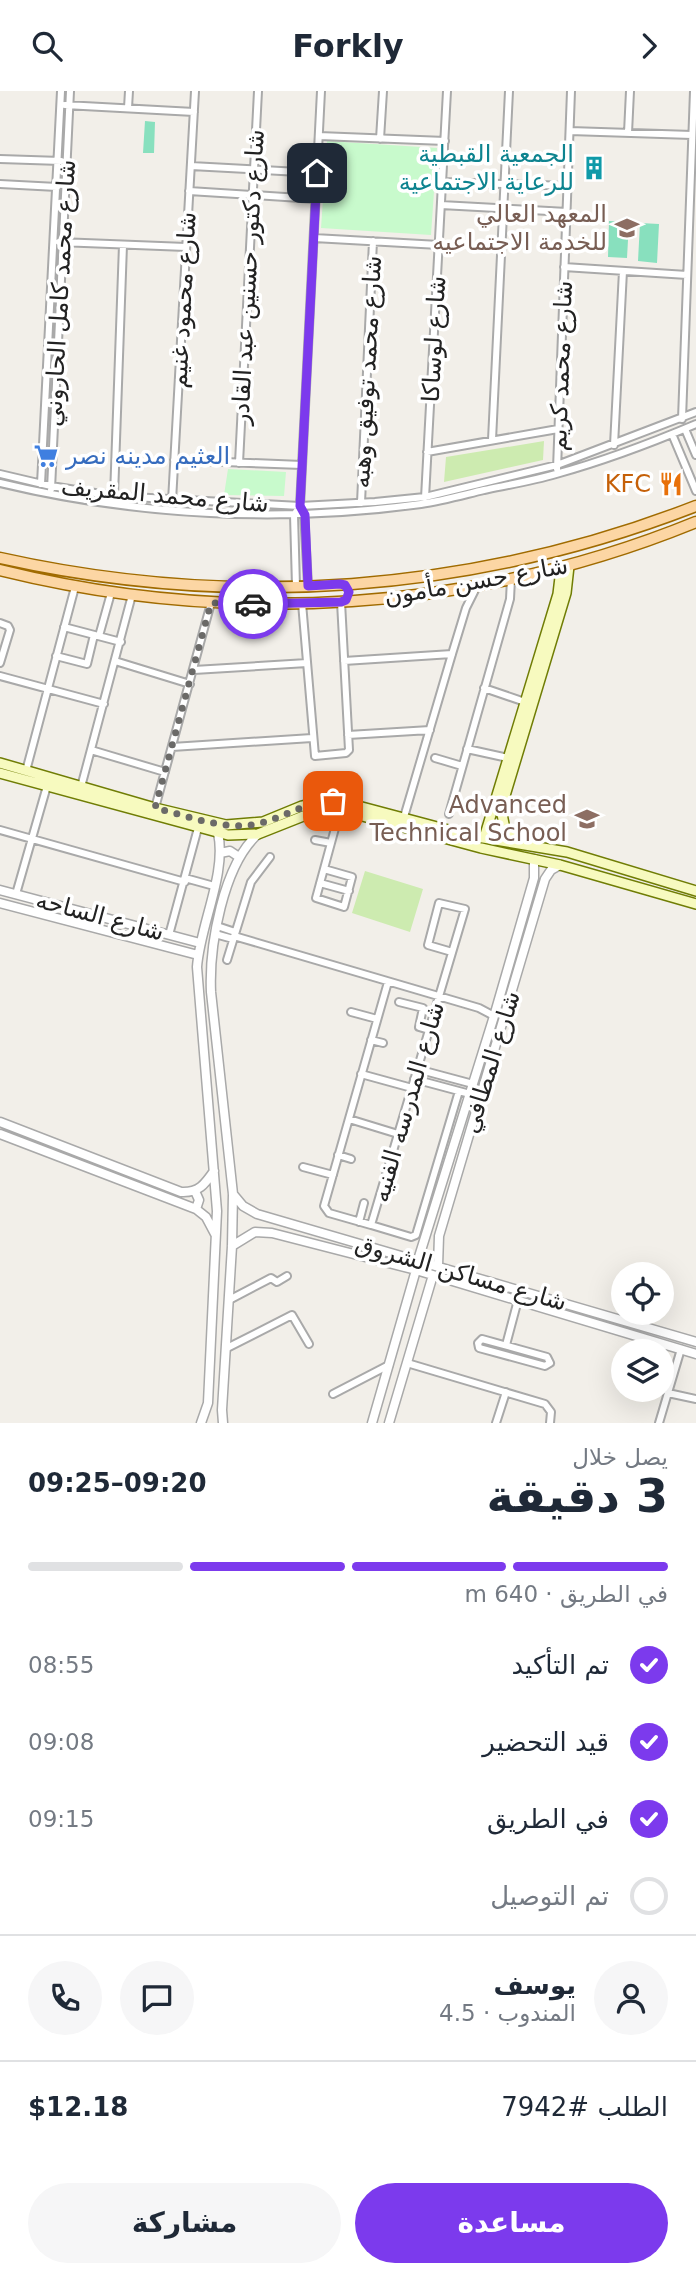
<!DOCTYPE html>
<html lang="ar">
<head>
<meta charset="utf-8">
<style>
	:root { --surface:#fff; --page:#f6f6f7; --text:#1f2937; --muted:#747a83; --line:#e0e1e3; --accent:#7c3aed }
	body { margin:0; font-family:"DejaVu Sans","Noto Sans Arabic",sans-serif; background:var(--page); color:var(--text); direction:rtl; height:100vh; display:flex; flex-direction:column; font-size:26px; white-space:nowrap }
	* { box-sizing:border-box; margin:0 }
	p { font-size:23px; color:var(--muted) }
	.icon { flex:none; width:38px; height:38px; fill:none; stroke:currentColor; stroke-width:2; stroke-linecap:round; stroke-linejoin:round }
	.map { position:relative; height:1332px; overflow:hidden; direction:ltr }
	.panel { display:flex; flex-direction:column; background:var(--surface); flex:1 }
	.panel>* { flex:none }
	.tools { position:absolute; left:611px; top:1171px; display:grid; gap:14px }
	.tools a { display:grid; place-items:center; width:63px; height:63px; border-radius:50%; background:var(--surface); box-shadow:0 7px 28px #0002; font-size:35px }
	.pin { position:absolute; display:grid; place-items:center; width:60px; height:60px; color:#fff; margin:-30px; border-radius:14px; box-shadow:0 4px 10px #0006 }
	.courier { position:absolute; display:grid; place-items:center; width:70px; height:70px; margin:-35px; border:5px solid #7c3aed; border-radius:50%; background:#fff; color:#222; box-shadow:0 2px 9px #0007 }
	.head em { font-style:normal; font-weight:600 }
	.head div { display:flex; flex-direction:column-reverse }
	.head { display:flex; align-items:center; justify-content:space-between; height:119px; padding:0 28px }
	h1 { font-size:46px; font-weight:600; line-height:52px }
	.bar { display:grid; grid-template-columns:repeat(4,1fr); gap:10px 7px; align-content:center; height:84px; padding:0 28px }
	.bar i { height:9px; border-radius:5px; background:var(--line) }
	.bar .current { background:var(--accent) }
	.bar p { grid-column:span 4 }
	.line { display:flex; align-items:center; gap:18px; padding:0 28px; border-top:2px solid var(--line) }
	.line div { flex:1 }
	.round { display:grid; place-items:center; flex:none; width:74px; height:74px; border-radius:37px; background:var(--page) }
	ol { padding:0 28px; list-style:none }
	li { display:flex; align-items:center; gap:21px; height:77px }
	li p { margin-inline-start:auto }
	li .icon { padding:7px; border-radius:50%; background:var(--accent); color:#fff; stroke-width:4 }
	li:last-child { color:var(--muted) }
	li i { width:38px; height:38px; border:4px solid var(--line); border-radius:50% }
	.primary-button { display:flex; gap:14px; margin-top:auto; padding:14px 28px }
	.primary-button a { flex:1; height:80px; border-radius:42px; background:var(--accent); color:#fff; font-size:28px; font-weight:600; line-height:80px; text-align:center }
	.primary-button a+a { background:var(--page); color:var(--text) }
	header { display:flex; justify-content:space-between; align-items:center; height:91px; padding:0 28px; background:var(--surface); font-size:32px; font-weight:600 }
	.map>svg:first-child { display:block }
	.grass { fill:#cdebb0 }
	.park { fill:#c8facc }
	.pitch { fill:#88e0be }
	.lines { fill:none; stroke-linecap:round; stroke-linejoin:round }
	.minor-casing { stroke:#a9a9a9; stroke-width:10 }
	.tertiary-casing { stroke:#a9a9a9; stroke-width:11 }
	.secondary-casing { stroke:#707d05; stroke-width:12 }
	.primary-casing { stroke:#a06b00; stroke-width:13 }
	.minor { stroke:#fff; stroke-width:6 }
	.tertiary { stroke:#fff; stroke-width:8 }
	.secondary { stroke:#f7fabf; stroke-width:9 }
	.primary { stroke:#fcd6a4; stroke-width:10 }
	.done { stroke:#6b6a68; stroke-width:7; stroke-dasharray:0 12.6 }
	.route { stroke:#7c3aed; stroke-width:9 }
	.labels { text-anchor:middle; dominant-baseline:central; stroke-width:7; stroke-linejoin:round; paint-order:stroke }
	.culture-label { font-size:24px; fill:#0d838f; stroke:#fff; text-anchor:end }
	.education-label { font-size:24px; fill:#785e54; stroke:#fff; text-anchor:end }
	.street-label { font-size:24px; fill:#222; stroke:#fff }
	.shop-label { font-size:24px; fill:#366cbe; stroke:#fff; text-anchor:start }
	.food-label { font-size:24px; fill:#c56008; stroke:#fff; text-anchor:end }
</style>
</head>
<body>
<header><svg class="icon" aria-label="forward" viewBox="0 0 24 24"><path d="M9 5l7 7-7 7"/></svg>Forkly<svg class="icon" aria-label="search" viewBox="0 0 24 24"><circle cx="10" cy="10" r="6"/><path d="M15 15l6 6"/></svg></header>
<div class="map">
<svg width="696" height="1332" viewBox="0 0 696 1332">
	<rect width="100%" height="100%" fill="#f2efe9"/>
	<!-- grass -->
	<path class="grass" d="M544,350L543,369L444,391L446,366Z
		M365,780L423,798L410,841L352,822Z"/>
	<!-- park -->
	<path class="park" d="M327,50L437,57L431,144L321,137Z
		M228,378L286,381L284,405L224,404Z"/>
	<!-- pitch -->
	<path class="pitch" d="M145,30L155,31L154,62H143Z
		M609,130L629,131L627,167L608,166Z
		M640,132L659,133L657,172L638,170Z"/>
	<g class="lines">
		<!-- minor casing -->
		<g class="minor-casing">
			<path id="minor" d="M65,14L194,21
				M128,17L129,0
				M570,40L692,44
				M628,42L630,0
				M319,45L445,50
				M380,48L383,0
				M0,68L61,70
				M191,75L317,82
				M442,91L568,95
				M0,93L57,96
				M189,100L316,108
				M441,114L567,121
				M314,147L439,154
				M59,151L186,156
				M564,176L687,184
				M682,328L694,0
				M685,338L696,364
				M672,343L696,400
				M492,349L509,0
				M614,354L623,180
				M427,361L558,338
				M174,369L302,374
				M239,372L258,0
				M557,378L571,0
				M0,383L51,395L114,405L300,415L375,411L425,406L557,374L696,321
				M0,392C137,425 282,432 421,413C442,410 463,404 484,399C508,394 532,390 556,383C603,370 651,352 696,333
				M41,393L61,0
				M51,398L70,0
				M114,405L123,154
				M425,407L447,0
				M172,410L195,0
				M361,412L373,150
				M304,420L308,495
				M296,495L294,424L300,415L321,0
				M302,512L315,665L346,662L349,659L341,511
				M0,532L8,535L10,539L0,572
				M64,536L121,551
				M99,545L111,502
				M56,565L87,573L94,544
				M115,570L190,593
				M344,570L452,563
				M194,579L307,572
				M0,585L104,613
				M484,597L525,611
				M348,644L430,639
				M172,656L312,647
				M467,658L508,667
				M91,659L165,681
				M435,667L462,675
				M26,680L75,496
				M81,696L132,504
				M155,717L211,512
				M449,723L510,508L511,488
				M404,726L452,563L466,517L477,495
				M0,739L185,791
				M315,749L331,752
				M324,778L352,786L344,816L316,807L340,719
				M185,787L214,795
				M320,792L349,800
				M16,803L47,695
				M217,835L235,841
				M215,843L233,848
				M169,844L198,737
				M234,845L479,917L494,925
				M452,861L428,854L439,812L465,818L371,1134L411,1146L416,1144L459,1000
				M227,869L251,791L270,766
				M399,911L423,917L419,936L429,939
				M351,921L377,928
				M371,949L383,952
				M417,978L473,993
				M361,983L412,997
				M414,988L470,1003
				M349,1028L398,1043
				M338,1064L351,1068
				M303,1076L333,1084
				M359,1131L364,1112
				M371,1134L329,1122L324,1115L388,891
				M229,1209L271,1187L277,1191L287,1185
				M482,1248L547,1266L550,1272L545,1275L479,1257L478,1252Z
				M506,1254L518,1209
				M227,1257L292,1224L309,1253
				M407,1272L545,1313L551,1321L550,1332
				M668,1302L696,1308
				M333,1303L389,1274
				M496,1332L506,1301
				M659,1332L681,1258"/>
		</g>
		<!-- tertiary casing -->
		<g class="tertiary-casing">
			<path id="tertiary" d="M220,762L230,760L239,766
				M0,799L200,852
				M0,812L198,864
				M0,1031L181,1101C199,1102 205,1093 214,1080
				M0,1043L196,1118L206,1126L215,1143
				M195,1100L199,1109L196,1118
				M233,1103L243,1115L257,1123L696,1251
				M232,1155L255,1141L272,1142L416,1179L696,1263
				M418,1169L495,922L534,787V768
				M438,1175L439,1145L545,788L551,779L560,774
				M201,1332L208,1312L217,1120L197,876C200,834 227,782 218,742
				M223,1332L222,1319L232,1155L233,1103L211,901C209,855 223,774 258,743
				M372,1332L416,1179
				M389,1332L433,1184"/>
		</g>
		<!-- secondary casing -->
		<g class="secondary-casing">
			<path id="secondary" d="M0,672L155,717L226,734L263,731L302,715L318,711L347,712L471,745L567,761L696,800
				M0,682L228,744L258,743L311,722L340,719L481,757L560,774L696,813
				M484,747L558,503L561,478
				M517,751L505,738L501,718L566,502L569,475"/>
		</g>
		<!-- primary casing -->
		<g class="primary-casing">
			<path id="primary" d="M0,467C233,519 473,502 696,415
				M0,479C230,536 476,521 696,431"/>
		</g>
		<!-- minor -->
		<use href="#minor" class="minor"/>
		<!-- tertiary -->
		<use href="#tertiary" class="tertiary"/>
		<!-- secondary -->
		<use href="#secondary" class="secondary"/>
		<!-- primary -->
		<use href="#primary" class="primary"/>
	</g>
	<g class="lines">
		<!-- done -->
		<path class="done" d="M253,513L211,512L155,717C189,725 226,741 261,732C286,725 306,711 333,710"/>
		<!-- route -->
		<path class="route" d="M253,513L341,511L346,509L349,501L345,494L340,493L308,495L305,424L300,415L317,82"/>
	</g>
	<!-- icons -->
	<defs>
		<g id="building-bare" transform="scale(1.89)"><path d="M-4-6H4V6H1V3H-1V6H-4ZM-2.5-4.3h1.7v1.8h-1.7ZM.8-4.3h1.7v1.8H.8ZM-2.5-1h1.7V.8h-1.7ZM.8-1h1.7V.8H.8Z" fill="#0f9aa8" stroke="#fff" stroke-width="2.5" paint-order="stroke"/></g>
		<g id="university-bare" transform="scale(1.89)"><path d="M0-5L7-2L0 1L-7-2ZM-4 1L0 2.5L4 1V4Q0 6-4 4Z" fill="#8d6e63" stroke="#fff" stroke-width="2.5" paint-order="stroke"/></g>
		<g id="supermarket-bare" transform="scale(1.89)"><path d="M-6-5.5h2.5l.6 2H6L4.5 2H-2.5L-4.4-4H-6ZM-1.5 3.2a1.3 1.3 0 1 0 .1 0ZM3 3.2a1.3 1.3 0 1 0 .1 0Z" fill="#3f7fe0" stroke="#fff" stroke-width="2.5" paint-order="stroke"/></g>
		<g id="restaurant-bare" transform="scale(1.89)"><path d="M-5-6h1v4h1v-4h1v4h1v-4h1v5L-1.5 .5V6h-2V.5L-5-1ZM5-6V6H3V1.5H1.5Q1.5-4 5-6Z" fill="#e8710a" stroke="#fff" stroke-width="2.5" paint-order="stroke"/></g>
		<g id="school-bare" transform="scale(1.89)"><path d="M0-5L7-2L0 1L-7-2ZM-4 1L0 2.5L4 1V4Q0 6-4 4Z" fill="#8d6e63" stroke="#fff" stroke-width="2.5" paint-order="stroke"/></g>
	</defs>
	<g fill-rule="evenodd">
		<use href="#building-bare" x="594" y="77"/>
		<use href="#university-bare" x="627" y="137"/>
		<use href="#supermarket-bare" x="46" y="365"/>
		<use href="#restaurant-bare" x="671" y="393"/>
		<use href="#school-bare" x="587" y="728"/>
	</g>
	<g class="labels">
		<!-- culture labels -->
		<g class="culture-label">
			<text x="574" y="63">الجمعية القبطية<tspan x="574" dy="28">للرعاية الاجتماعية</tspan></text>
		</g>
		<!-- education labels -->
		<g class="education-label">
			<text x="607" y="123">المعهد العالي<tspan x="607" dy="28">للخدمة الاجتماعيه</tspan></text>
			<text x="567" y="714">Advanced<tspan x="567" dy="28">Technical School</tspan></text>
		</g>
		<!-- street labels -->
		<g class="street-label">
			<text transform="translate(248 186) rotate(-87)">شارع دكتور حسنين عبد القادر</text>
			<text transform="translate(60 202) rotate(-87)">شارع محمد كامل الحاروني</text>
			<text transform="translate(183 209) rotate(-87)">شارع محمود غنيم</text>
			<text transform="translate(434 248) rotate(-87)">شارع لوساكا</text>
			<text transform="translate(561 275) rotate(-88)">شارع محمد كريم</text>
			<text transform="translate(367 281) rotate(-87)">شارع محمد توفيق وهبه</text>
			<text transform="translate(165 404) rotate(5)">شارع محمد المقريف</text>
			<text transform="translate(476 490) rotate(-10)">شارع حسن مأمون</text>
			<text transform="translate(100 825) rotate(15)">شارع الساحه</text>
			<text transform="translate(491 971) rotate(-73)">شارع المطافي</text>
			<text transform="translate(408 1011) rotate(-74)">شارع المدرسه الفنيه</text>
			<text transform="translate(461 1182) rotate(16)">شارع مساكن الشروق</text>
		</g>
		<!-- shop labels -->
		<g class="shop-label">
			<text x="66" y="365">العثيم مدينه نصر</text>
		</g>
		<!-- food labels -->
		<g class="food-label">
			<text x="651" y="393">KFC</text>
		</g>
	</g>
</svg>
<div class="tools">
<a><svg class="icon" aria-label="locate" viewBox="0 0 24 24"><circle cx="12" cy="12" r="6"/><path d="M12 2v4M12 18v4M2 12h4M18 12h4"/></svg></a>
<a><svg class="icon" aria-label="layers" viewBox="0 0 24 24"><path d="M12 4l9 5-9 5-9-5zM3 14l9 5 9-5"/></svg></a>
</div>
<div class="pin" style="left:333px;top:710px;background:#ea580c"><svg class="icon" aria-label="bag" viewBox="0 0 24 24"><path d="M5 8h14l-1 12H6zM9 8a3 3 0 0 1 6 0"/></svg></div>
<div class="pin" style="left:317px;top:82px;background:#1f2937"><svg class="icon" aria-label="home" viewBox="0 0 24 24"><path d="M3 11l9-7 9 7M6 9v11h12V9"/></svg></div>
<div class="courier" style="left:253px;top:513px"><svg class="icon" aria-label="car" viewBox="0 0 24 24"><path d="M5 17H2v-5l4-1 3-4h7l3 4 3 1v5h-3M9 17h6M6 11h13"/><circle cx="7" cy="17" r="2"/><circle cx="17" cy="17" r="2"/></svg></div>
</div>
<section class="panel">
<div class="head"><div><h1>3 دقيقة</h1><p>يصل خلال</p></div><em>09:20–09:25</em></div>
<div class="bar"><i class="current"></i><i class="current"></i><i class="current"></i><i></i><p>في الطريق · 640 m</p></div>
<ol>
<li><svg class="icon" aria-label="check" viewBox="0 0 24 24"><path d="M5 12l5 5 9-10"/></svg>تم التأكيد<p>08:55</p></li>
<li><svg class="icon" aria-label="check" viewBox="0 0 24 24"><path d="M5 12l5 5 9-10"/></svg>قيد التحضير<p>09:08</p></li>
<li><svg class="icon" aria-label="check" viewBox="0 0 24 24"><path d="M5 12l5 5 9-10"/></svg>في الطريق<p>09:15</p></li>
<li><i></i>تم التوصيل</li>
</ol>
<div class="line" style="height:126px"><a class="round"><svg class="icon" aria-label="person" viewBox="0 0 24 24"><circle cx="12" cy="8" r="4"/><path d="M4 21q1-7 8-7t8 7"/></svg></a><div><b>يوسف</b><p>المندوب · 4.5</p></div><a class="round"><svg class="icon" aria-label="chat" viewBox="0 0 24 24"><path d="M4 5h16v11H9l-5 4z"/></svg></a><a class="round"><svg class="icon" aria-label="phone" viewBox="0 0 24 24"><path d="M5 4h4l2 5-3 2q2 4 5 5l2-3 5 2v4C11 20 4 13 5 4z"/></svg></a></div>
<div class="line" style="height:91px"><div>الطلب #7942</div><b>$12.18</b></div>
<div class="primary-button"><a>مساعدة</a><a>مشاركة</a></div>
</section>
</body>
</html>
